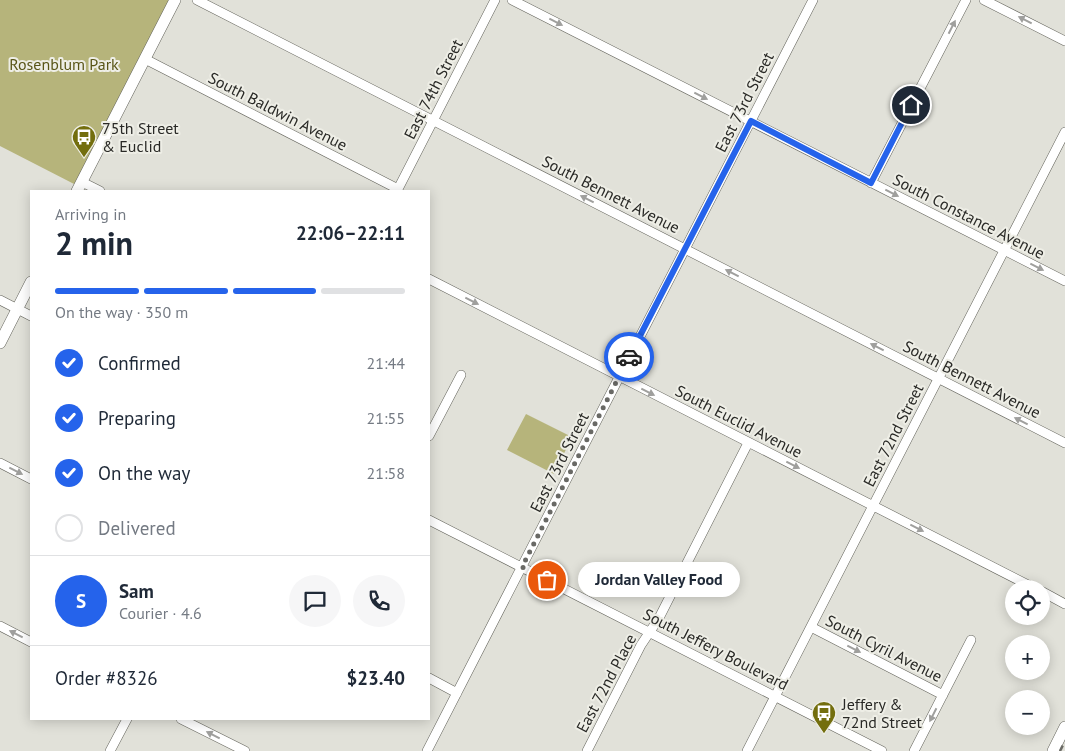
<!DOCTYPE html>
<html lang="en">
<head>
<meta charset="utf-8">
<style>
	:root { --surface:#fff; --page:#f6f6f7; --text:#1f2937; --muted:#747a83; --line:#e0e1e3; --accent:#2563eb }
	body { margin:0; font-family:"PT Sans",sans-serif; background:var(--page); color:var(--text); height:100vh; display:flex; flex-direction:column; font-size:19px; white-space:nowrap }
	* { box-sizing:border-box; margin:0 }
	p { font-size:16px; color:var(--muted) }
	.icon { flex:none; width:28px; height:28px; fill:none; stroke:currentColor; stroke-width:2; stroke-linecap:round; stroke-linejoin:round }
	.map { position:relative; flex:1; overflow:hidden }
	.panel { position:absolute; left:30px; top:190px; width:400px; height:530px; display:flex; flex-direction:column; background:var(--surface); border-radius:0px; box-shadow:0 2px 12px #0003 }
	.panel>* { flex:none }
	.buttons { position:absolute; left:1005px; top:580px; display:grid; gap:10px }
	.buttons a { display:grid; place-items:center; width:45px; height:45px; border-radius:50%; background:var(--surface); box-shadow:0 2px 12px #0003; font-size:25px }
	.pin { position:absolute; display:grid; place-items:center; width:42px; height:42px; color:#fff; margin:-21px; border:2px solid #fff; border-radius:50%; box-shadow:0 1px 5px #0007 }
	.courier { position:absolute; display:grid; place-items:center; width:50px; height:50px; margin:-25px; border:4px solid #2563eb; border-radius:50%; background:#fff; color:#222; box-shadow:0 1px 6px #0007 }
	.bubble { position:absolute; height:35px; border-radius:18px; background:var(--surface); box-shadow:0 2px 12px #0003; font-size:16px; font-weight:700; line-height:35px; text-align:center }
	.overview em { font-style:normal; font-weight:700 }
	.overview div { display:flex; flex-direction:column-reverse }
	.overview { display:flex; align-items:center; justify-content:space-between; height:85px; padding:0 25px }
	h1 { font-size:32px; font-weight:700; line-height:38px }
	.bar { display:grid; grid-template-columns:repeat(4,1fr); gap:8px 5px; align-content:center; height:60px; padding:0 25px }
	.bar i { height:6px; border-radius:4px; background:var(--line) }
	.bar .on { background:var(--accent) }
	.bar p { grid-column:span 4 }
	.line { display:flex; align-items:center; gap:12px; padding:0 25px; border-top:1px solid var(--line) }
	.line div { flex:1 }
	.round { display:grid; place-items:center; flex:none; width:52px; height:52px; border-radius:26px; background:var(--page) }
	ol { padding:0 25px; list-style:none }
	li { display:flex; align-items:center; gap:15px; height:55px }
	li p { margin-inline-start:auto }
	li .icon { padding:5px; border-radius:50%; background:var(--accent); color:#fff; stroke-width:4 }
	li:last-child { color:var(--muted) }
	li i { width:28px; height:28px; border:2px solid var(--line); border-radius:50% }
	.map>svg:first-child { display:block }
	.green { fill:#b6b47b }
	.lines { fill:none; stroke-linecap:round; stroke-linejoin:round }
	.minor-casing { stroke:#63635b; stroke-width:10 }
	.major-casing { stroke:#63635b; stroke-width:12 }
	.minor { stroke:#fff; stroke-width:9 }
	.major { stroke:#fff; stroke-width:11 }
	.rail { stroke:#6a6a65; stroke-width:2.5; stroke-dasharray:6 6; stroke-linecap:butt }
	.oneway { fill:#9f9f9d }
	.done { stroke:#696965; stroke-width:5; stroke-dasharray:0 9 }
	.route { stroke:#2563eb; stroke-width:6 }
	.labels { text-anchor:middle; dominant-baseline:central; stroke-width:4; stroke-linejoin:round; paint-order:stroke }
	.park-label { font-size:16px; fill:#595517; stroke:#eeeee6 }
	.street-label { font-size:16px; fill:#292926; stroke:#eeeee6 }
	.poi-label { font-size:16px; fill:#292926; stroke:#eeeee6; text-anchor:start }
</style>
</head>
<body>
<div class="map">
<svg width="1065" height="751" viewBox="0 0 1065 751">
	<rect width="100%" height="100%" fill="#e1e1d9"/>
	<!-- green -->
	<path class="green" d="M0,0H170L76,185L0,146Z
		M526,414L572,437L554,474L507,450Z"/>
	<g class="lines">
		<!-- minor casing -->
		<g class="minor-casing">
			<path id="minor" d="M197,0L1065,443
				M512,0L1065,281
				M984,0L1065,41
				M145,59L398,189
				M82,182L100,191
				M871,183L966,0
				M397,191L495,0
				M429,279L1036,589
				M0,300L31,316
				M429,436L461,375
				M0,463L31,479
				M429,520L882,751
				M1041,591L1065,604
				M0,626L31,642
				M811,627L943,695
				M429,678L457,693
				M181,719L245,751
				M110,751L127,719
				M427,751L813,0
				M587,751L641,645L659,618L748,443
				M747,751L1065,132
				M914,751L971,640"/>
		</g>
		<!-- major casing -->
		<g class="major-casing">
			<path id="major" d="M77,191L175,0
				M0,343L31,282
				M1053,751L1065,727"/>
		</g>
		<!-- minor -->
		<use href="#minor" class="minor"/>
		<!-- major -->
		<use href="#major" class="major"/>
		<!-- rail -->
		<path class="rail" d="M1060,751L1065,741"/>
	</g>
	<!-- one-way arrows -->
	<defs><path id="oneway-solid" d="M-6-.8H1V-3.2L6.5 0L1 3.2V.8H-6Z" transform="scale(1.25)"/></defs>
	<g class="oneway">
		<use href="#oneway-solid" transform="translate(1025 20) rotate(-153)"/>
		<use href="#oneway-solid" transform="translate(556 22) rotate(27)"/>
		<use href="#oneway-solid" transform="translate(952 27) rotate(-63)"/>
		<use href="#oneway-solid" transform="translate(701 96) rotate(27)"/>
		<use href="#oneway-solid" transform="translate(892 193) rotate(27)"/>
		<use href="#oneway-solid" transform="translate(587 199) rotate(-153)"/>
		<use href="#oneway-solid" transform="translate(1037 267) rotate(27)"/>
		<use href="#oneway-solid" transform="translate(732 273) rotate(-153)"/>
		<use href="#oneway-solid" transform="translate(472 301) rotate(27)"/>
		<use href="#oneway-solid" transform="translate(877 347) rotate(-153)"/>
		<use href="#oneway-solid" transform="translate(648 392) rotate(27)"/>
		<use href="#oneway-solid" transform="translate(1021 421) rotate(-153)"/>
		<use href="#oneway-solid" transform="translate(793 465) rotate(27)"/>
		<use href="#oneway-solid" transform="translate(16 471) rotate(27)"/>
		<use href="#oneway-solid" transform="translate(917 528) rotate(27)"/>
		<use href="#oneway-solid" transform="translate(16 634) rotate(-153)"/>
		<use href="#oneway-solid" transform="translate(854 649) rotate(27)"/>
		<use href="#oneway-solid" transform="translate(933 715) rotate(117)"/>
		<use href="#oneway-solid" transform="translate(213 735) rotate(-153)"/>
	</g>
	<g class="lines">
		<!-- done -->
		<path class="done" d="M547,580L522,567L629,357"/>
		<!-- route -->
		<path class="route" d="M629,357L751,121L871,183L911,105"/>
	</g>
	<!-- icons -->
	<defs>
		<g id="bus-pin" transform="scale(1.25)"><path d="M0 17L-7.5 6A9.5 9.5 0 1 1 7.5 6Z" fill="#736e0e" stroke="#eeeee6"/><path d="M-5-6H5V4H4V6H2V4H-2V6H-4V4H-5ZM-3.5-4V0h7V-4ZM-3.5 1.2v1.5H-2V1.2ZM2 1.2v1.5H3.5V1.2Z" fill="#fff"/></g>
	</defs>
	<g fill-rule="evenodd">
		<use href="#bus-pin" x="84" y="137"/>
		<use href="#bus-pin" x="824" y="713"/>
	</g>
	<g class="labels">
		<!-- park labels -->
		<g class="park-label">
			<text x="64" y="64">Rosenblum Park</text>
		</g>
		<!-- street labels -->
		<g class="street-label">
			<text transform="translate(433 89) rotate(-63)">East 74th Street</text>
			<text transform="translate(744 102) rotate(-63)">East 73rd Street</text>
			<text transform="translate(278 111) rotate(27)">South Baldwin Avenue</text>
			<text transform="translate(611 194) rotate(27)">South Bennett Avenue</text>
			<text transform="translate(969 216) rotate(27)">South Constance Avenue</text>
			<text transform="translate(972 379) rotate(27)">South Bennett Avenue</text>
			<text transform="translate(739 421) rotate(27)">South Euclid Avenue</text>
			<text transform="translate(893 435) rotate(-63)">East 72nd Street</text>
			<text transform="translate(559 462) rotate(-63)">East 73rd Street</text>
			<text transform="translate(884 648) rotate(27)">South Cyril Avenue</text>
			<text transform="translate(716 649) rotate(27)">South Jeffery Boulevard</text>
			<text transform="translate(606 683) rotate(-62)">East 72nd Place</text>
		</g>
		<!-- poi labels -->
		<g class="poi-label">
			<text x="102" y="128">75th Street<tspan x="102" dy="18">&amp; Euclid</tspan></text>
			<text x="842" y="704">Jeffery &amp;<tspan x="842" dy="18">72nd Street</tspan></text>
		</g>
	</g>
</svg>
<div class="buttons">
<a><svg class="icon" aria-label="locate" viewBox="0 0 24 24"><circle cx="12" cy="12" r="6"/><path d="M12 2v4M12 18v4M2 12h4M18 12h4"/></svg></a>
<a>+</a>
<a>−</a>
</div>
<div class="pin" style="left:547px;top:580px;background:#ea580c"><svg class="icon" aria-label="bag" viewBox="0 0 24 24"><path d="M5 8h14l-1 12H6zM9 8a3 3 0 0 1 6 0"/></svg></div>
<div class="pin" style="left:911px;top:105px;background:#1f2937"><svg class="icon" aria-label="home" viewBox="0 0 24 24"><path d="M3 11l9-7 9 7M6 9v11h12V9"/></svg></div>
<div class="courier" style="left:629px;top:357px"><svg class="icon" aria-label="car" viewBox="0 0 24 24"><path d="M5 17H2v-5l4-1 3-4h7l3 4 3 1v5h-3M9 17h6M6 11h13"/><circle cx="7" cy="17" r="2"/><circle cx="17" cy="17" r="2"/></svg></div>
<div class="bubble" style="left:578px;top:562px;width:162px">Jordan Valley Food</div>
<section class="panel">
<div class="overview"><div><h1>2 min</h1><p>Arriving in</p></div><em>22:06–22:11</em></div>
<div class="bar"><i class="on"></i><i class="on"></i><i class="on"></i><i></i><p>On the way · 350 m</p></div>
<ol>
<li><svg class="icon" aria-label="check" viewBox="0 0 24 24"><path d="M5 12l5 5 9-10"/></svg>Confirmed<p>21:44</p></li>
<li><svg class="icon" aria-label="check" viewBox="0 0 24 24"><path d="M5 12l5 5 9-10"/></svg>Preparing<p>21:55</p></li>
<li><svg class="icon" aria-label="check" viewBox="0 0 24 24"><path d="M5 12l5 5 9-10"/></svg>On the way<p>21:58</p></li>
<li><i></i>Delivered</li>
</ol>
<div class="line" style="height:90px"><b class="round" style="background:var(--accent);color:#fff">S</b><div><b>Sam</b><p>Courier · 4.6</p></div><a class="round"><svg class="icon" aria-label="chat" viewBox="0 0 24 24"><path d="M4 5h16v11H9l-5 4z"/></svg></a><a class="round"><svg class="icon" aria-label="phone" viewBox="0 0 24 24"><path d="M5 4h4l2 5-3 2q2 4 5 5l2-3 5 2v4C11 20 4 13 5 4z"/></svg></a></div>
<div class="line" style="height:65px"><div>Order #8326</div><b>$23.40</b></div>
</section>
</div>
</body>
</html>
